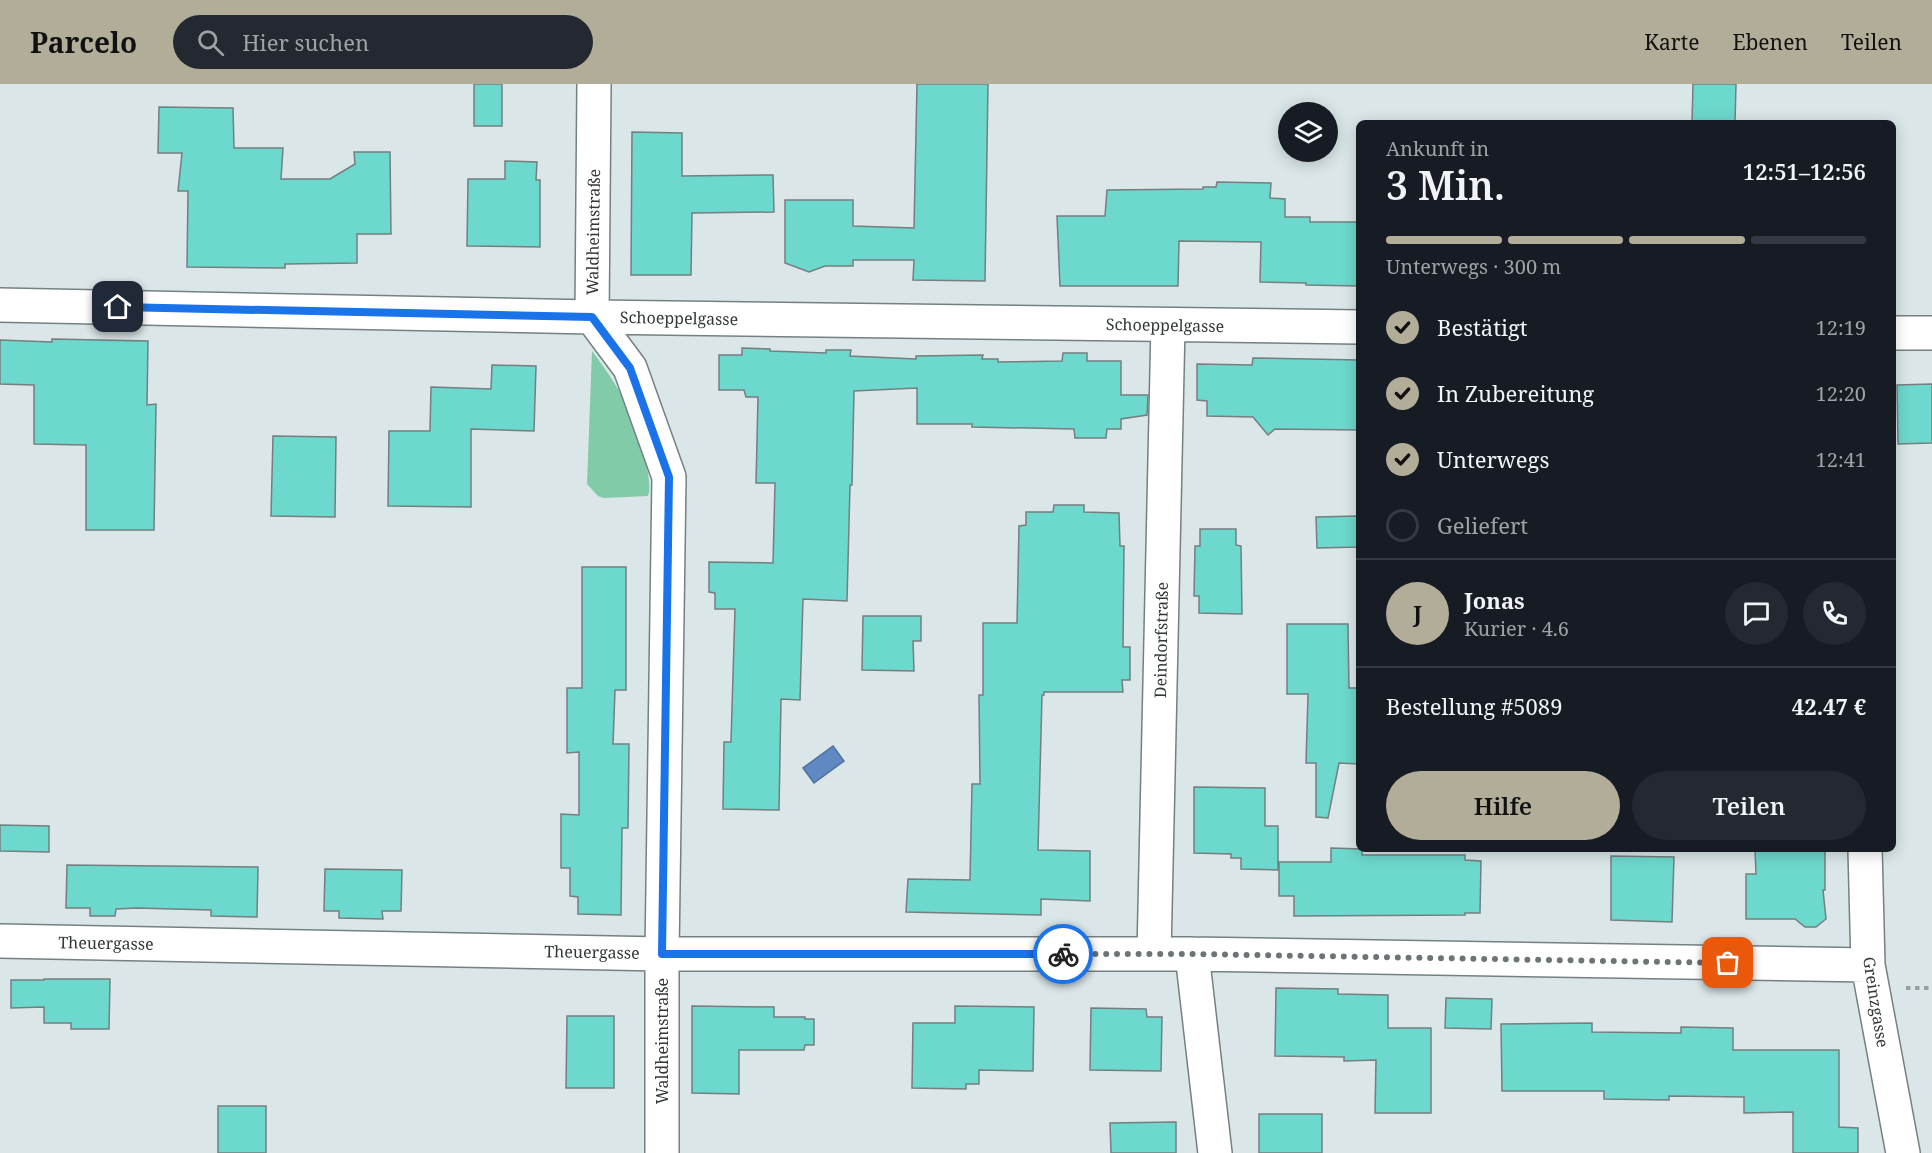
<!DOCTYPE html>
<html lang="de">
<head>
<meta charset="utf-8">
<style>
	:root { --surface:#171b24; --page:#242831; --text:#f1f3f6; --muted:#9ea1a6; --line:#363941; --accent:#b2ad98 }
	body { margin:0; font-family:"Noto Serif",serif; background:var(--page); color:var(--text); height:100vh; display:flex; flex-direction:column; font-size:22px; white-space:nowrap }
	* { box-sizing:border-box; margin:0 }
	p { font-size:20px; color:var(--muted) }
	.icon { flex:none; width:33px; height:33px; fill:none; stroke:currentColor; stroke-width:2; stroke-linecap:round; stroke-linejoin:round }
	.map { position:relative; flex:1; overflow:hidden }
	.panel { position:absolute; left:1356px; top:36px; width:540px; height:732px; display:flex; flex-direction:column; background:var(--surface); border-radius:9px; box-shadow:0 3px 15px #0003 }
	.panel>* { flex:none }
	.buttons { position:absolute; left:1278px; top:18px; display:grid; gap:12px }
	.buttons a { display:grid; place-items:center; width:60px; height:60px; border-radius:50%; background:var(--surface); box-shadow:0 3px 15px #0003; font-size:30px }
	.pin { position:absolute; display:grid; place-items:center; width:51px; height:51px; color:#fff; margin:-26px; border-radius:12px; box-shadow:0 3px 9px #0006 }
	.courier { position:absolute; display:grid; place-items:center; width:60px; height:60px; margin:-30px; border:4px solid #1a73e8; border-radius:50%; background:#fff; color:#222; box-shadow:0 2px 8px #0007 }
	.headline em { font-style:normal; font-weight:600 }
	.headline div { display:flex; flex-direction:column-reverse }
	.headline { display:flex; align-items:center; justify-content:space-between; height:102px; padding:0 30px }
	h1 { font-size:39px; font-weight:600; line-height:45px }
	.bar { display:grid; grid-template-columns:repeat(4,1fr); gap:9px 6px; align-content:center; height:72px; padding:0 30px }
	.bar i { height:8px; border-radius:4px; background:var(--line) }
	.bar .active { background:var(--accent) }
	.bar p { grid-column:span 4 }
	.line { display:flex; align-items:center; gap:15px; padding:0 30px; border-top:2px solid var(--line) }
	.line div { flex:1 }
	.round { display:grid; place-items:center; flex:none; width:63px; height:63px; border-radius:32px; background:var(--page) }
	ol { padding:0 30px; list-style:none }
	li { display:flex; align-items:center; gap:18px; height:66px }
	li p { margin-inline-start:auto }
	li .icon { padding:6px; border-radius:50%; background:var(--accent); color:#111; stroke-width:4 }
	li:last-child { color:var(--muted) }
	li i { width:33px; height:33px; border:3px solid var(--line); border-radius:50% }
	.primary-button { display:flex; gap:12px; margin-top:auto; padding:12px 30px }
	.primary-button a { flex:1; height:69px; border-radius:36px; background:var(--accent); color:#111; font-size:24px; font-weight:600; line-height:69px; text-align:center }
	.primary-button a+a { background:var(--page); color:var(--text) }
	header { display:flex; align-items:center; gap:36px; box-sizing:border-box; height:84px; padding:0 30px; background:var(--accent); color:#111 }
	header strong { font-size:28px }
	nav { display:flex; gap:33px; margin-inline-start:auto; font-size:21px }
	.search { width:420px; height:54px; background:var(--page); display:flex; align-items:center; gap:15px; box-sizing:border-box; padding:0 21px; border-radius:33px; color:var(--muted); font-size:22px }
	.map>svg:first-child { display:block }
	.green { fill:#81cba8 }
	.water { fill:#6089c4; stroke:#52709a; stroke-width:1.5 }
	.building { fill:#6dd8cd; stroke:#747f7e; stroke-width:1.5 }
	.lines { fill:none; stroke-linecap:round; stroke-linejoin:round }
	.minor-casing { stroke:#748082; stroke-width:36 }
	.path { stroke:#96a0a1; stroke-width:4; stroke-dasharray:4.5 4.5; stroke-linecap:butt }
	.minor { stroke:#fff; stroke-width:33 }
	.done { stroke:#6d7476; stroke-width:6; stroke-dasharray:0 10.8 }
	.route { stroke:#1a73e8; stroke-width:8 }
	.labels { text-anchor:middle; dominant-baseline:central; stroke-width:6; stroke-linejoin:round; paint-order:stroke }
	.street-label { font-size:16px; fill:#323738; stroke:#fff }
</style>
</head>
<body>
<header>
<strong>Parcelo</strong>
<div class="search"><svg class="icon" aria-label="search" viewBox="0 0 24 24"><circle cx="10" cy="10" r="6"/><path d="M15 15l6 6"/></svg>Hier suchen</div>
<nav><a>Karte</a><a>Ebenen</a><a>Teilen</a></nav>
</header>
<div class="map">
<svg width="1932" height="1069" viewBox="0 0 1932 1069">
	<rect width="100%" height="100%" fill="#dae6e8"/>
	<!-- green -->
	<path class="green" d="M592,267C604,283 616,300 625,318C633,335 655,395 648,412L604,414L598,412L587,400Z"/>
	<!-- water -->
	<path class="water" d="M833,662L844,677L814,699L803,684Z"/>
	<!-- building -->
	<path class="building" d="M474,0H502V42H474Z
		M917,0H988L985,197L913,196L914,176H853V182H825L809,188L785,179V116H853V142L914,144Z
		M1693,0H1736L1735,39H1692Z
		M159,23L233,24L234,64H283L281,95H330L355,80L354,68H390L391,150H357V179L285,180V184L187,183L188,107H178L182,69H158Z
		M632,48L682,49V92L773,91L774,128L692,129L691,191H631Z
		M505,77L537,78L536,96H540V163L467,162L468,95H505Z
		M1217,98L1271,99L1270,114L1285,115V133H1310V138H1359V202L1306,201V199L1260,198L1261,158L1179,157L1178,202H1060L1057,132H1105L1107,106L1203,105V103H1216Z
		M52,255L148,257L147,321L156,320L154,446H86V361L34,360V301L0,300V256L52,258Z
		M742,264L770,265V267L826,269V266H851L850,272L916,275V272L983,271L982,275H998V278L1062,277L1063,269H1087V277H1121V311H1148L1147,331L1121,335V345H1107L1106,354H1075L1074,345L972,343V340H917V304L854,307L852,401H850L847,517L803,515L800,616L781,615L779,726L723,725L724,658H731L735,525H715V509L709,508V478L773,479L775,399H756L758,313H746L744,306H719V271H742Z
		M1253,274L1359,276V346L1275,345L1268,351L1253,333L1207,332V317L1197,316V280L1252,281Z
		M492,281L536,282L534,347L471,345V423L388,422L389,347H430L431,303L491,305Z
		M1932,300V359L1898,360L1897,301Z
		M273,352L336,353L335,433L271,432Z
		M1054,421H1084V428L1119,429L1120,462H1124L1123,563H1130V596H1122L1123,608H1044V611H1042L1038,766L1090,767V817L1041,815V831L906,828L908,795L970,796L972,700H980L979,611H983V539H1017L1019,442L1026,441V428H1053Z
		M1359,432V463L1317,464L1316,433Z
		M1200,445H1236V461L1241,462L1242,530L1199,529V512H1194L1195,462H1200Z
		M582,483H626V606H615L613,660H629L628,744H622L621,831L578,830V813L570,812V784H561V730L579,731V668L567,669V604H582Z
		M863,532H921V557H913L914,587L862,586Z
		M1287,540H1348L1349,604H1359V680L1339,679L1328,734L1316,733V679H1306L1308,610H1287Z
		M1194,703L1265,704V742H1278V786L1241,785V774H1231V770L1194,769Z
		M0,741L49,742V768L0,767Z
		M1331,764L1362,765V771H1465V776L1481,777L1480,829H1465V831L1294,832V812H1279V778H1331Z
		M1755,765H1825V806H1823L1826,835L1816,843H1805L1795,835H1746V790H1756Z
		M1611,772L1674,773L1672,838L1611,836Z
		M67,781L258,783L257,833L211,832V826L136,824L116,825L115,832H90V824H66Z
		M325,785L402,786L401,827H382L383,835L339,834V827H324Z
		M44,895H110L109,945H71V939H44V923L11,924V896H44Z
		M1276,904L1338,905V910L1388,911V944H1431V1029H1375L1376,976L1344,977V973L1275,972Z
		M1446,914L1492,915L1491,945L1445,944Z
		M692,922L774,923V933H805V935H814V961H805L804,966H739V1010L692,1009Z
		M955,922L1034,923L1033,987L979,986V1000H966V1005L912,1004L913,939H955Z
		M1091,924L1146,925L1147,933H1162L1161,987L1090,986Z
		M567,932H614V1004H566Z
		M1592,939V948L1681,949V943L1733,944V966H1839V1043L1858,1044V1069H1793V1028L1744,1029V1013L1669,1012V1016L1604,1015V1007H1502L1501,940Z
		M218,1022H266V1069H218Z
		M1259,1030H1322V1069H1259Z
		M1176,1038V1069H1111L1110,1039Z"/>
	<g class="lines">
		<!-- minor casing -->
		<g class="minor-casing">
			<path id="minor" d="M594,0L592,233L630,284L669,393L662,870V1069
				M0,221L592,233L1359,243
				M1893,249H1932
				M1865,765L1868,881L1903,1069
				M0,857L662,870H1192L1868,881
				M1154,870L1168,241
				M1192,870L1215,1069"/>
		</g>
		<!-- path -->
		<path class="path" d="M1906,904H1932"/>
		<!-- minor -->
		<use href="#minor" class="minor"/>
	</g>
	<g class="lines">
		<!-- done -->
		<path class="done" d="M1063,870H1192L1728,879"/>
		<!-- route -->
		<path class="route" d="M118,223L592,233L630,284L669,393L662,870H1063"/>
	</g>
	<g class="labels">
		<!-- street labels -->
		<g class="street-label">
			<text transform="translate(593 148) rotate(-89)">Waldheimstraße</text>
			<text transform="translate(679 234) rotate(1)">Schoeppelgasse</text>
			<text transform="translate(1165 241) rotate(1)">Schoeppelgasse</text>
			<text transform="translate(1161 556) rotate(-89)">Deindorfstraße</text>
			<text transform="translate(106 859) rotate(1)">Theuergasse</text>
			<text transform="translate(592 868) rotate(1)">Theuergasse</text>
			<text transform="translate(1876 918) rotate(81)">Greinzgasse</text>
			<text transform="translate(662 957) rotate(-90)">Waldheimstraße</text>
		</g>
	</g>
</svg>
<div class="buttons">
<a><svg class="icon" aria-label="layers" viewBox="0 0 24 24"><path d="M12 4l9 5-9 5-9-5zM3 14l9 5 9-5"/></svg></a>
</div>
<div class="pin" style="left:1728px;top:879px;background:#ea580c"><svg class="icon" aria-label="bag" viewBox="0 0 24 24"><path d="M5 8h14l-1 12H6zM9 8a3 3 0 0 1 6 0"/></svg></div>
<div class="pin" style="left:118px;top:223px;background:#1f2937"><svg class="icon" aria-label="home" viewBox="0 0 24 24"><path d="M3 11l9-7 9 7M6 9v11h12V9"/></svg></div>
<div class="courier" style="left:1063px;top:870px"><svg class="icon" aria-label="bike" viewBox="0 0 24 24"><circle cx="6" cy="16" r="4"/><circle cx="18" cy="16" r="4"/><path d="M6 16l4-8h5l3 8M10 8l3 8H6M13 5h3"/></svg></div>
<section class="panel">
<div class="headline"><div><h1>3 Min.</h1><p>Ankunft in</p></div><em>12:51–12:56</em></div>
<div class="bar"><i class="active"></i><i class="active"></i><i class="active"></i><i></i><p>Unterwegs · 300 m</p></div>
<ol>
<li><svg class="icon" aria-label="check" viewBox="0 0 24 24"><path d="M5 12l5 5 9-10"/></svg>Bestätigt<p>12:19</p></li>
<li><svg class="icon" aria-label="check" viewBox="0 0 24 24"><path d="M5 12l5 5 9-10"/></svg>In Zubereitung<p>12:20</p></li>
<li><svg class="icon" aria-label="check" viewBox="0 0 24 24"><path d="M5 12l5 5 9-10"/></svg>Unterwegs<p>12:41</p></li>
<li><i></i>Geliefert</li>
</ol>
<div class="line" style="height:108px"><b class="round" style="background:var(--accent);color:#111">J</b><div><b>Jonas</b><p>Kurier · 4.6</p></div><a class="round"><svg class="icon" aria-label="chat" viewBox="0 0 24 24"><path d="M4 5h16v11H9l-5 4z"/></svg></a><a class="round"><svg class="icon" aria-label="phone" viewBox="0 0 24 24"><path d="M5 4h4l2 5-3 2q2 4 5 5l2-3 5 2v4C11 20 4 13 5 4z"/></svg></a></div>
<div class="line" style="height:78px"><div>Bestellung #5089</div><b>42.47 €</b></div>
<div class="primary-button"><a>Hilfe</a><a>Teilen</a></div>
</section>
</div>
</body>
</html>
